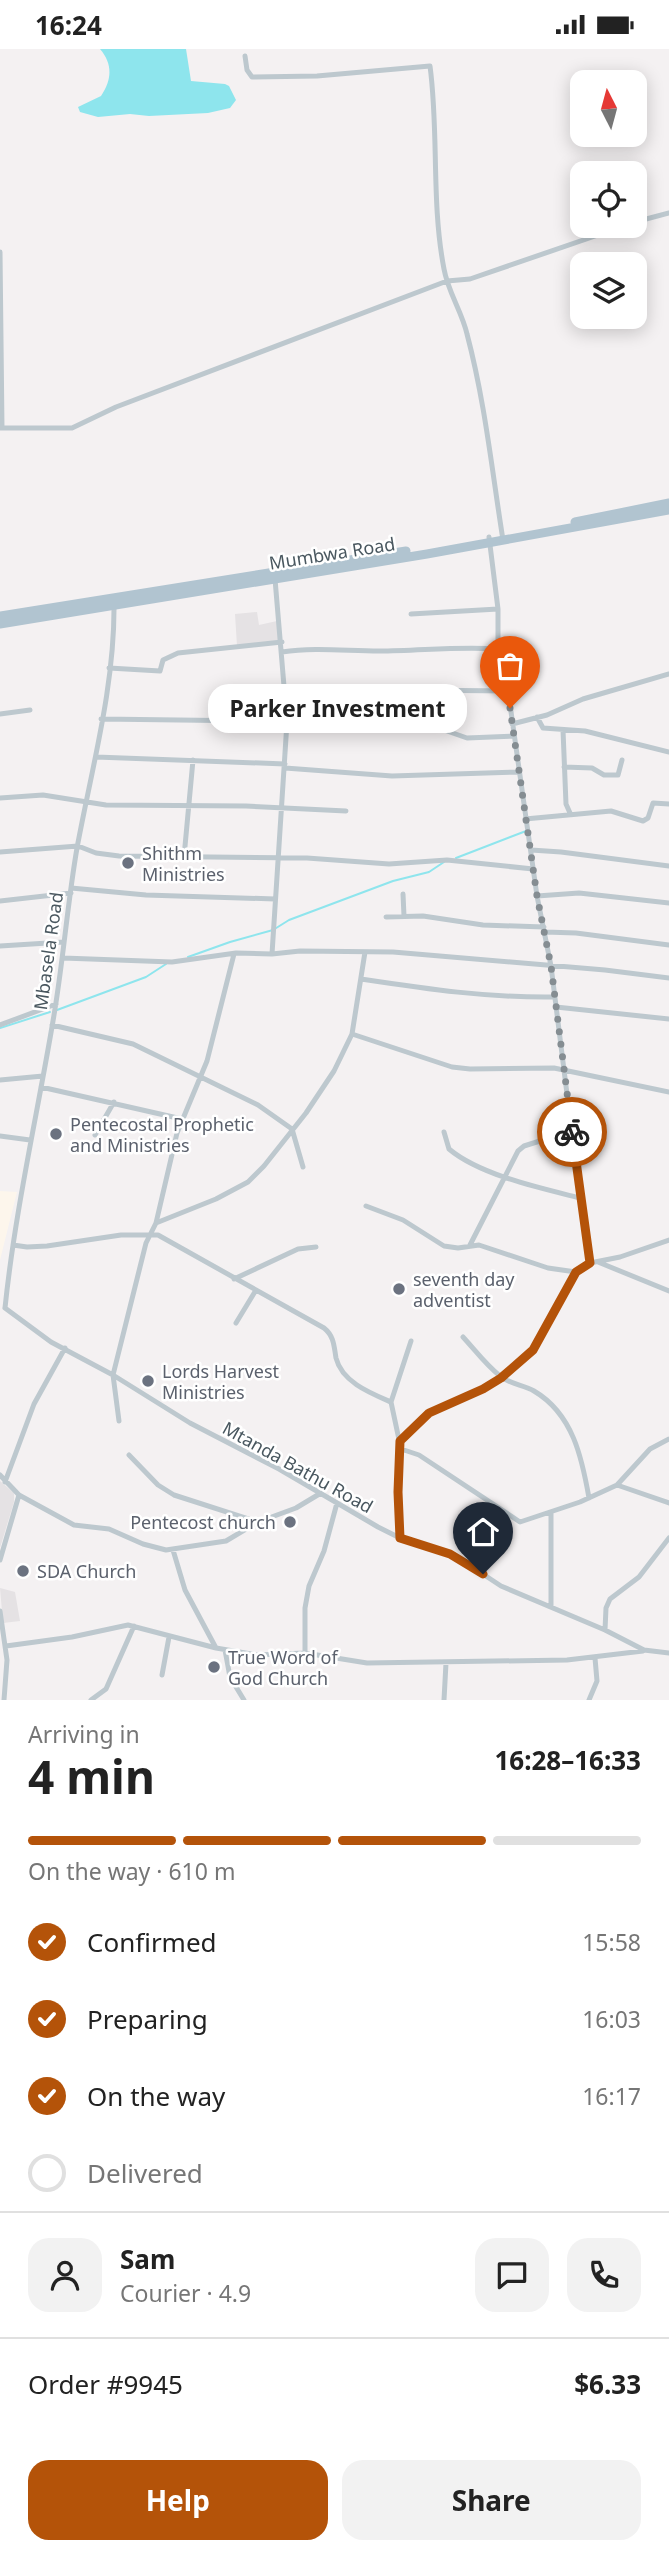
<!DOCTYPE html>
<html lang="en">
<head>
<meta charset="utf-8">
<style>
	:root { --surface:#fff; --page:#f2f2f2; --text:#222; --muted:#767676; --line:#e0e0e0; --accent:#b45309 }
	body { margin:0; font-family:"Noto Sans",sans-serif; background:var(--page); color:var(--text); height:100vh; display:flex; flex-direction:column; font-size:26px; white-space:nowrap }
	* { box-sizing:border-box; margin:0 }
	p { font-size:23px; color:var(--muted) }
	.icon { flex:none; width:38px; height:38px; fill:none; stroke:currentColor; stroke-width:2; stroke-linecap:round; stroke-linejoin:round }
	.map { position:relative; height:1651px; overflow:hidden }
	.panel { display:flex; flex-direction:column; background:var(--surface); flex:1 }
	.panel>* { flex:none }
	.needle { width:46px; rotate:354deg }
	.buttons { position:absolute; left:570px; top:21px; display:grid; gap:14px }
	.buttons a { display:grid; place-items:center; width:77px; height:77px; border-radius:14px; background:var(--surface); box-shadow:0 4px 18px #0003; font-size:35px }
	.pin { position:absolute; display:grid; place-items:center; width:60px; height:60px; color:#fff; margin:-72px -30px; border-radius:50% 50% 50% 0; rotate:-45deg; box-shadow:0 0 7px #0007 }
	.pin .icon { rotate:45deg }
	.courier { position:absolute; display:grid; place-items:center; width:70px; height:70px; margin:-35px; border:5px solid #b45309; border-radius:50%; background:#fff; color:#222; box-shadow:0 2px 9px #0007 }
	.bubble { position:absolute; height:49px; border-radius:21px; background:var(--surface); box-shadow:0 4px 18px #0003; font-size:23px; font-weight:700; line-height:49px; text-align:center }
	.overview em { font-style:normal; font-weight:700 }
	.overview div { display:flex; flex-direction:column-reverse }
	.overview { display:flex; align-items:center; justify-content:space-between; height:119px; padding:0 28px }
	h1 { font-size:46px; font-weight:700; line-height:52px }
	.bar { display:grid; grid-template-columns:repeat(4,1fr); gap:10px 7px; align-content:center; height:84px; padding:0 28px }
	.bar i { height:9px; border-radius:5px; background:var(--line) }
	.bar .current { background:var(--accent) }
	.bar p { grid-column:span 4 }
	.line { display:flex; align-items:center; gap:18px; padding:0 28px; border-top:2px solid var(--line) }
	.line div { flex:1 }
	.round { display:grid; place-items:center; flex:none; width:74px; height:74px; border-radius:21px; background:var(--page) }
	ol { padding:0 28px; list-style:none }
	li { display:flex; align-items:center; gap:21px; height:77px }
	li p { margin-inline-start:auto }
	li .icon { padding:7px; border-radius:50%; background:var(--accent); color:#fff; stroke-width:4 }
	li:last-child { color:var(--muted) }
	li i { width:38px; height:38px; border:4px solid var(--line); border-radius:50% }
	.cta { display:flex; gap:14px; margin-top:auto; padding:14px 28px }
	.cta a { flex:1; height:80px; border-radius:21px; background:var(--accent); color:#fff; font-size:28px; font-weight:700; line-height:80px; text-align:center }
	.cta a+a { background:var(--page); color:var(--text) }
	.status { display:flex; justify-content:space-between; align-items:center; height:49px; padding:0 35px; background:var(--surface); direction:ltr }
	.status svg { height:19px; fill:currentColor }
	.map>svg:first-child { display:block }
	.commercial { fill:#fdf6ec }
	.education { fill:#e5e2e4 }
	.water { fill:#8ee5ed }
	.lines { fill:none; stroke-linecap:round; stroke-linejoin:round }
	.stream { stroke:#8ee5ed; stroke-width:2 }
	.street { stroke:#bdc8ce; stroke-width:5 }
	.primary { stroke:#b1c4d0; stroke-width:9 }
	.done { stroke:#858d92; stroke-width:7; stroke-dasharray:0 12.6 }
	.route { stroke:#b45309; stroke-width:9 }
	.worship-dot { fill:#6b7280; stroke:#fff; stroke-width:2.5 }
	.labels { text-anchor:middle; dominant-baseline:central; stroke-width:5; stroke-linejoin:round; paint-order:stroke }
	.street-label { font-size:18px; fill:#49575f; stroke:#fff }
	.worship-label { font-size:18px; fill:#5b616d; stroke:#fff; text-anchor:start }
</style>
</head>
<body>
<div class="status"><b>16:24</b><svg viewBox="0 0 49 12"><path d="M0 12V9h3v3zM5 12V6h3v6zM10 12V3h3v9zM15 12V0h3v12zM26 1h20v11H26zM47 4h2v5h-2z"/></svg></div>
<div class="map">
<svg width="669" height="1651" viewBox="0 0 669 1651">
	<rect width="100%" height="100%" fill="#f4f1f2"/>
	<!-- commercial -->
	<path class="commercial" d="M0,1142L17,1143L0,1211Z"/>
	<!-- education -->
	<path class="education" d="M257,563L259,576L277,572L279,592L237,597L235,565Z
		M0,1432L14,1444V1453L0,1499Z
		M0,1539L15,1543L20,1572L3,1574Z"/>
	<!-- water -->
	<path class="water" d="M100,0H186L191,32L225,35L229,37L236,51L230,59L208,64L149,67L130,65L98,68L80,63L78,58L101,47C112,31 113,15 100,0Z"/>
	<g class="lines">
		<!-- stream -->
		<path class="stream" d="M456,809L526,782
			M188,908L230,893L273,881L289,871L393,832L429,823L444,813
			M57,961L146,928L166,915
			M0,979L50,963"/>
		<!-- street -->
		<path class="street" d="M245,7L247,21L252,28L317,27L430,17C439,84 431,153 444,220C448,243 462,263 467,285C485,353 492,422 503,491
			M635,173L669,164
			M0,203L2,379
			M0,379H72L116,358L447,232L470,230L624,177
			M489,488L498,560V600L503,606L537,847L551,917L580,1149L590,1214L620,1208L669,1191
			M411,565L498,560
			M282,603C315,598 346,602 379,602C419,602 458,597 498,600
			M109,619L160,622L163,611L178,604L282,593
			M384,644L413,641L508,642
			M0,665L30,661
			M537,668L543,679L585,682L669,703
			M101,670L413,674L427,675L467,689L514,687
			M512,675L547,666L583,650L669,625
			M563,681L566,755L570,764
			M96,708L285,715
			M564,718L592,719L604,726H618L622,711
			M285,719L392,727L519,723
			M0,749L43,746L106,756L246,757L346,762
			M525,770L611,762L643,772L648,769L653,754L669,755
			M531,801L561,803L669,817
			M0,803L78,797L96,804L119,807L307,809L389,815L447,811L533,820
			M184,808L193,711
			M71,839L146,846L275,850
			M403,845L404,867
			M537,847L579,844L669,854
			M0,852L71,844
			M386,868L423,867L483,876L544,878
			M545,883L576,884L669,896
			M0,897L64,893
			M365,903L352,985L452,1018L470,1020L554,1019L669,1043
			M272,905L287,673L275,530
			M63,909L172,913L236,904L272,905L300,902L393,903L605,921L669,929
			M361,930C427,940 488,949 555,948
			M556,958L669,970
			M0,976L56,955
			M52,976L133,995L258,1056L292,1080L303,1118
			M0,1031L43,1027
			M41,1038L182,1070
			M444,1083L449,1100C480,1126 540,1139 580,1149
			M95,1086L114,1053
			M0,1087L30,1091
			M366,1157L403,1171L444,1197L458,1199L479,1196L548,1219L576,1223
			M156,1174L216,1150L248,1133L264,1117L306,1064L334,1022L352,985
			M13,1196L27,1198L47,1197L121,1186H158L324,1279C334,1287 334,1297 336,1309C342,1333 370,1344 391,1353
			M470,1196L518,1102L524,1097L543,1091L569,1065
			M598,1213L669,1242
			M234,1230L298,1200L316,1198
			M5,1259L51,1293L113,1326L190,1374L279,1420L378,1478L400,1489L457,1508L501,1537L605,1581L644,1601L669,1604
			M5,1259C15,1162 37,1067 53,972C63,915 67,857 77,799C92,718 115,636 114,554
			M236,1274L256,1241
			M463,1288C475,1301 486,1316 500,1327C509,1335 524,1336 534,1342C573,1365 582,1409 589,1449
			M119,1372L113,1326L146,1194L156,1174L177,1084L207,1012L234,905
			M400,1392L429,1364L483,1340L501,1329L533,1301L576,1223L590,1214
			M401,1400L419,1406L520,1473L580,1453L617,1436L650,1400L669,1390
			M129,1406L158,1436L174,1446L258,1473
			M0,1426L19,1446L74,1476L109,1480L143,1495L166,1501L226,1492L258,1473L296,1459L321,1444
			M5,1433L34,1355L65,1299
			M617,1436L669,1454
			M400,1489L398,1443L401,1400L391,1353L411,1292
			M173,1501L185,1541L216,1599
			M0,1511L19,1446
			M551,1558V1464
			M0,1562L7,1611L4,1651
			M605,1581L606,1559L610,1550L639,1528L669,1489
			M6,1597L72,1588L128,1576L216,1599L257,1606L305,1604L367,1614L567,1611L643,1602
			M225,1601L230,1628L244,1651
			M305,1604V1559L309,1537L324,1502L337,1454
			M162,1626L169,1588
			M91,1651L106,1640L134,1577
			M444,1651L446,1614
			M589,1651L597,1632L595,1609"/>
		<!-- primary -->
		<path class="primary" d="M575,473L669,454
			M0,567L406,502
			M0,575L427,505L669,461"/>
	</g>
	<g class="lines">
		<!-- done -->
		<path class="done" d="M510,659L537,847L551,917L572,1083"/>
		<!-- route -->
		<path class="route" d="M483,1525L450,1505L400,1489L398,1443L400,1392L429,1364L483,1340L501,1329L533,1301L576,1223L590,1214L572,1083"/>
	</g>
	<!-- markers -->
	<g class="worship-dot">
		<circle cx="128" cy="814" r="7"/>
		<circle cx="56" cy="1085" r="7"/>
		<circle cx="399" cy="1240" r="7"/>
		<circle cx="148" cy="1332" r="7"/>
		<circle cx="290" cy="1473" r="7"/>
		<circle cx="23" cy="1522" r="7"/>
		<circle cx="214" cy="1618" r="7"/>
	</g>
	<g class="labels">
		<!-- street labels -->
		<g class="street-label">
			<text transform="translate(332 504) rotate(-9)">Mumbwa Road</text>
			<text transform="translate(48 902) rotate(-82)">Mbasela Road</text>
			<text transform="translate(298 1418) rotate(29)">Mtanda Bathu Road</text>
		</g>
		<!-- worship labels -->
		<g class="worship-label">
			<text x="142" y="804">Shithm<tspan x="142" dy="21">Ministries</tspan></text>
			<text x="70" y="1075">Pentecostal Prophetic<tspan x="70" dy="21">and Ministries</tspan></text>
			<text x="413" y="1230">seventh day<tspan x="413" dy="21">adventist</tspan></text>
			<text x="162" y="1322">Lords Harvest<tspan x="162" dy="21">Ministries</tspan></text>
			<text x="276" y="1473" text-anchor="end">Pentecost church</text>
			<text x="37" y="1522">SDA Church</text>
			<text x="228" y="1608">True Word of<tspan x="228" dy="21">God Church</tspan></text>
		</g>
	</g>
</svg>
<div class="buttons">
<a><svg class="needle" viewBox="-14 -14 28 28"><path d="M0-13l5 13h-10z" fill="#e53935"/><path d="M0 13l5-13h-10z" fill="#767676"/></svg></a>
<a><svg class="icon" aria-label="locate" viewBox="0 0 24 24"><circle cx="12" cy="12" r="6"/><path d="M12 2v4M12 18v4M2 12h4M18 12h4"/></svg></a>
<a><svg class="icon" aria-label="layers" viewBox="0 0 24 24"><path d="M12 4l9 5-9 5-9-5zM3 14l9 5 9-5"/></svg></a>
</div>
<div class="pin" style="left:510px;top:659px;background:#ea580c"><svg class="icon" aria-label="bag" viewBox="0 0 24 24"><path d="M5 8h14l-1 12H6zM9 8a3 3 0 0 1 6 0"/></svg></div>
<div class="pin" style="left:483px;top:1525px;background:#1f2937"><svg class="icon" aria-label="home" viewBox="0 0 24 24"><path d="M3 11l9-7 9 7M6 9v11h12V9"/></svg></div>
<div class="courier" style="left:572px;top:1083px"><svg class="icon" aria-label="bike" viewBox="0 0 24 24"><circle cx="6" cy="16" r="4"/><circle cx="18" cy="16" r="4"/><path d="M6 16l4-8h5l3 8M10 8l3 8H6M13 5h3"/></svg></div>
<div class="bubble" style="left:208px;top:635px;width:259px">Parker Investment</div>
</div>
<section class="panel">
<div class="overview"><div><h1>4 min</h1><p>Arriving in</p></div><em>16:28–16:33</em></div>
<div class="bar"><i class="current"></i><i class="current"></i><i class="current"></i><i></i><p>On the way · 610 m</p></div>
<ol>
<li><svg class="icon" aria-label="check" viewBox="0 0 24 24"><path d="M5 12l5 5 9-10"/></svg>Confirmed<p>15:58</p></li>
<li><svg class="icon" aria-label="check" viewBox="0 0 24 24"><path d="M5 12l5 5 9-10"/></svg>Preparing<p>16:03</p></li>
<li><svg class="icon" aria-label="check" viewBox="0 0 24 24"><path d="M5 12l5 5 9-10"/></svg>On the way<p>16:17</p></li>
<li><i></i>Delivered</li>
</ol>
<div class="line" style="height:126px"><a class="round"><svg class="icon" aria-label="person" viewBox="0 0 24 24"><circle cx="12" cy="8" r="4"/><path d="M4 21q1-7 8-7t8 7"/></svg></a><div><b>Sam</b><p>Courier · 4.9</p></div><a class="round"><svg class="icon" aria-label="chat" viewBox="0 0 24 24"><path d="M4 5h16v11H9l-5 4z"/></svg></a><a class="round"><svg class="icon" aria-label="phone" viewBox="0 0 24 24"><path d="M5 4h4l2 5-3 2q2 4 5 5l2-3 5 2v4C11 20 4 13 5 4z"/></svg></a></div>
<div class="line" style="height:91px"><div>Order #9945</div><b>$6.33</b></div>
<div class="cta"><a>Help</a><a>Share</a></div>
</section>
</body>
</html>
